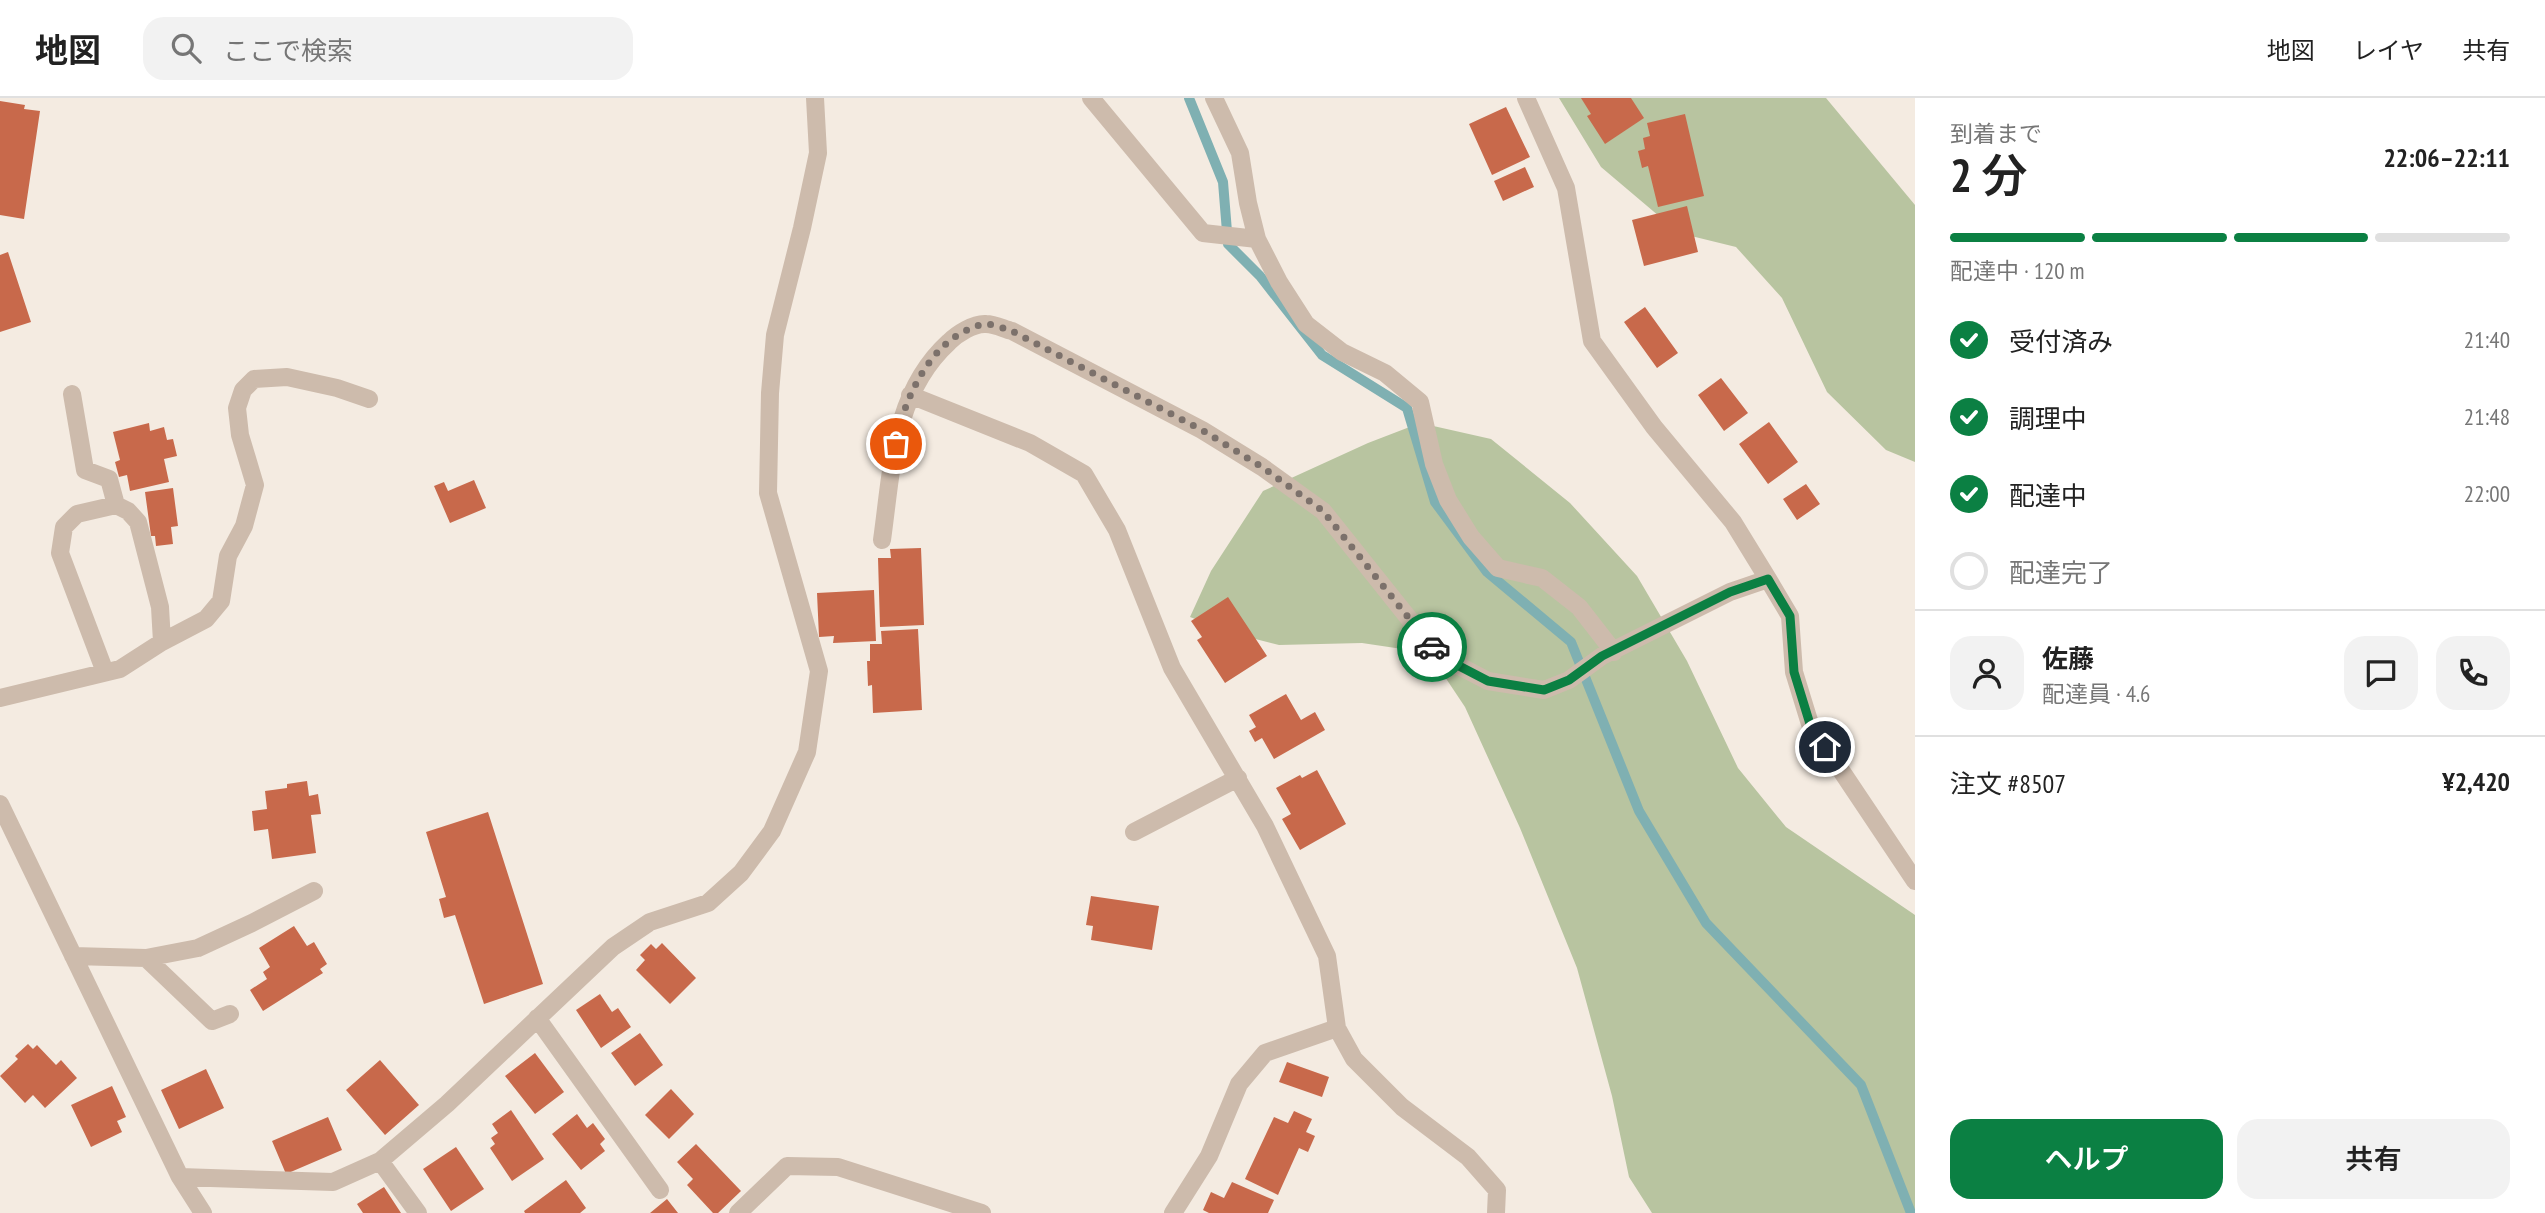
<!DOCTYPE html>
<html lang="ja">
<head>
<meta charset="utf-8">
<style>
	:root { --surface:#fff; --page:#f2f2f2; --text:#222; --muted:#767676; --line:#e0e0e0; --accent:#0b8043 }
	body { margin:0; font-family:"PT Sans Narrow","Noto Sans JP",sans-serif; background:var(--page); color:var(--text); height:100vh; display:flex; flex-direction:column; font-size:26px; white-space:nowrap }
	* { box-sizing:border-box; margin:0 }
	p { font-size:23px; color:var(--muted) }
	.icon { flex:none; width:38px; height:38px; fill:none; stroke:currentColor; stroke-width:2; stroke-linecap:round; stroke-linejoin:round }
	.map { position:relative; flex:1; overflow:hidden }
	.panel { display:flex; flex-direction:column; background:var(--surface); width:630px }
	.panel>* { flex:none }
	.pin { position:absolute; display:grid; place-items:center; width:60px; height:60px; color:#fff; margin:-30px; border:4px solid #fff; border-radius:50%; box-shadow:0 2px 7px #0007 }
	.courier { position:absolute; display:grid; place-items:center; width:70px; height:70px; margin:-35px; border:5px solid #0b8043; border-radius:50%; background:#fff; color:#222; box-shadow:0 2px 9px #0007 }
	.head em { font-style:normal; font-weight:600 }
	.head div { display:flex; flex-direction:column-reverse }
	.head { display:flex; align-items:center; justify-content:space-between; height:119px; padding:0 35px }
	h1 { font-size:46px; font-weight:600; line-height:52px }
	.bar { display:grid; grid-template-columns:repeat(4,1fr); gap:10px 7px; align-content:center; height:84px; padding:0 35px }
	.bar i { height:9px; border-radius:5px; background:var(--line) }
	.bar .active { background:var(--accent) }
	.bar p { grid-column:span 4 }
	.line { display:flex; align-items:center; gap:18px; padding:0 35px; border-top:2px solid var(--line) }
	.line div { flex:1 }
	.round { display:grid; place-items:center; flex:none; width:74px; height:74px; border-radius:21px; background:var(--page) }
	ol { padding:0 35px; list-style:none }
	li { display:flex; align-items:center; gap:21px; height:77px }
	li p { margin-inline-start:auto }
	li .icon { padding:7px; border-radius:50%; background:var(--accent); color:#fff; stroke-width:4 }
	li:last-child { color:var(--muted) }
	li i { width:38px; height:38px; border:4px solid var(--line); border-radius:50% }
	.action { display:flex; gap:14px; margin-top:auto; padding:14px 35px }
	.action a { flex:1; height:80px; border-radius:21px; background:var(--accent); color:#fff; font-size:28px; font-weight:600; line-height:80px; text-align:center }
	.action a+a { background:var(--page); color:var(--text) }
	header { display:flex; align-items:center; gap:42px; box-sizing:border-box; height:98px; padding:0 35px; background:var(--surface); border-bottom:2px solid var(--line) }
	header strong { font-size:33px }
	nav { display:flex; gap:38px; margin-inline-start:auto; font-size:24px }
	.search { width:490px; height:63px; background:var(--page); display:flex; align-items:center; gap:18px; box-sizing:border-box; padding:0 24px; border-radius:21px; color:var(--muted); font-size:26px }
	main { display:flex; flex:1; min-height:0 }
	.map>svg:first-child { display:block }
	.green { fill:#b8c4a0 }
	.lines { fill:none; stroke-linecap:round; stroke-linejoin:round }
	.stream { stroke:#7fb0b2; stroke-width:10 }
	.building { fill:#c8694b }
	.minor { stroke:#cdbbac; stroke-width:18 }
	.done { stroke:#7c716b; stroke-width:7; stroke-dasharray:0 12.6 }
	.route { stroke:#0b8043; stroke-width:9 }
</style>
</head>
<body>
<header>
<strong>地図</strong>
<div class="search"><svg class="icon" aria-label="search" viewBox="0 0 24 24"><circle cx="10" cy="10" r="6"/><path d="M15 15l6 6"/></svg>ここで検索</div>
<nav><a>地図</a><a>レイヤ</a><a>共有</a></nav>
</header>
<main>
<div class="map">
<svg width="1915" height="1115" viewBox="0 0 1915 1115">
	<rect width="100%" height="100%" fill="#f4ebe1"/>
	<!-- green -->
	<path class="green" d="M1559,0H1826L1915,107V364L1886,352L1827,294L1782,200L1736,149L1679,135L1601,69Z
		M1420,325L1491,341L1570,405L1637,478L1687,563L1738,670L1786,729L1915,817V1115H1652L1629,1079L1612,998L1577,870L1520,730L1465,609L1429,555L1362,545L1279,547L1232,535L1190,519L1211,473L1263,393L1368,345Z"/>
	<g class="lines">
		<!-- stream -->
		<path class="stream" d="M1189,0L1223,84L1228,146L1260,178L1322,257L1407,310L1435,404L1487,474L1571,544L1639,713L1706,825L1861,987L1911,1115"/>
	</g>
	<!-- building -->
	<path class="building" d="M1581,0H1631L1644,20L1605,46L1587,18L1591,16Z
		M0,3L25,7L24,11L40,13L24,121L0,117Z
		M1506,9L1530,59L1492,77L1469,26Z
		M1685,16L1704,98L1658,109L1648,68L1642,70L1638,53L1645,51L1643,40L1650,38L1647,25Z
		M1525,69L1534,89L1503,103L1494,83Z
		M1687,108L1698,154L1644,168L1632,122Z
		M8,154L31,224L0,234V157Z
		M1645,209L1678,255L1657,270L1624,224Z
		M1721,280L1748,315L1724,333L1698,297Z
		M1769,324L1798,364L1768,386L1739,346Z
		M149,325L150,333L164,329L167,342L173,341L177,358L164,361L169,384L130,393L127,377L119,379L115,364L120,362L113,334Z
		M474,382L486,410L450,425L434,388L444,384L448,393Z
		M1806,386L1820,406L1797,422L1783,401Z
		M173,390L178,428L171,429L173,446L156,448L155,438H151L145,394Z
		M921,450L924,527L880,529L878,460H891L890,451Z
		M874,492L876,543L833,545L834,538L819,539L817,495Z
		M1228,499L1267,558L1225,585L1197,542L1202,539L1191,523Z
		M918,531L922,612L873,615L872,587L868,588L867,563H870V546H882L881,533Z
		M1286,596L1301,622L1315,614L1325,632L1274,661L1262,640L1255,644L1249,633L1256,629L1249,617Z
		M1317,672L1346,726L1300,752L1282,721L1291,716L1276,690L1300,677L1302,680Z
		M307,683L309,698L318,696L321,716L311,717L316,755L272,761L268,731L254,733L252,713L267,711L265,693L287,690V686Z
		M488,714L543,886L484,906L455,817L444,820L439,801L446,799L426,734Z
		M1091,798L1159,808L1152,852L1091,842L1093,828L1086,827Z
		M294,828L307,848L314,844L327,866L320,871L323,875L263,913L250,892L267,881L263,874L270,869L259,850Z
		M662,845L696,880L670,906L636,872L645,862L640,857L651,846L656,851Z
		M600,896L612,914L618,910L631,929L601,950L576,912Z
		M640,935L663,967L635,988L611,955Z
		M28,946L33,951L37,947L56,967L61,962L77,980L45,1010L33,997L25,1005L0,978L18,961L15,958Z
		M535,955L564,994L535,1016L505,978Z
		M380,962L419,1007L385,1037L346,992Z
		M1287,964L1329,979L1322,999L1279,984Z
		M206,971L224,1010L179,1031L161,992Z
		M112,988L126,1019L117,1023L122,1034L91,1049L71,1007Z
		M671,991L694,1016L669,1041L645,1017Z
		M511,1012L544,1061L512,1083L490,1050L495,1046L491,1040L498,1035L492,1026Z
		M1294,1013L1312,1021L1306,1034L1315,1038L1308,1054L1299,1050L1278,1097L1245,1081L1274,1019L1288,1025Z
		M577,1016L587,1030L593,1025L605,1041L600,1046L605,1053L581,1072L552,1036Z
		M328,1019L342,1052L286,1076L272,1043Z
		M696,1046L741,1093L718,1115H713L687,1087L693,1081L677,1064Z
		M456,1049L484,1091L451,1113L423,1071Z
		M566,1082L586,1110L580,1115H525L524,1113Z
		M1232,1084L1274,1102L1268,1115H1209L1203,1112L1211,1094L1224,1100Z
		M384,1089L401,1115H363L357,1106Z
		M667,1101L678,1115H650Z"/>
	<g class="lines">
		<!-- minor -->
		<path class="minor" d="M1091,0L1203,135L1257,141
			M1214,0L1240,55L1248,105L1257,141L1279,184L1306,226L1342,254L1385,275L1420,304L1434,366L1448,402L1471,439L1498,470L1542,480L1579,509L1614,554
			M1526,0L1566,90L1592,243L1654,329L1733,424L1768,481L1790,518L1794,574L1810,626L1915,783
			M72,296L85,372L109,381L116,407
			M910,297L1030,345L1084,376L1117,432L1172,570L1265,728L1327,858L1337,930L1354,961L1402,1009L1468,1059L1497,1092L1496,1115
			M882,442C892,371 893,295 949,244C957,236 974,225 986,226C995,226 1004,231 1012,233L1202,332L1262,369L1323,413L1438,557L1488,583L1544,592L1569,582L1602,558L1730,494L1768,481
			M162,544L206,521L221,503L228,458L244,428L255,387L240,337L237,310L243,292L254,281L287,279L337,290L369,301
			M0,600L120,571L162,544L160,509L138,424L128,413L116,407L77,416L64,429L60,455L105,574
			M0,706L180,1079L203,1115
			M1134,734L1238,680
			M73,858L146,860L198,850L252,825L314,793
			M146,860L212,923L230,916
			M537,920L660,1092
			M380,1063L418,1115
			M180,1079L333,1084L380,1063L447,1006L613,849L650,824L708,805L741,775L772,733L807,654L819,573L768,395L770,295L775,237L802,130L818,55L815,0
			M738,1115L787,1068L838,1069L982,1115
			M1173,1115L1209,1058L1239,986L1265,955L1337,930"/>
	</g>
	<g class="lines">
		<!-- done -->
		<path class="done" d="M896,346C902,305 929,246 970,231C974,229 981,226 985,226C994,226 1004,231 1012,233L1202,332L1262,369L1323,413L1432,549"/>
		<!-- route -->
		<path class="route" d="M1432,549L1438,557L1488,583L1544,592L1569,582L1602,558L1730,494L1768,481L1790,518L1794,574L1810,626L1825,649"/>
	</g>
</svg>
<div class="pin" style="left:896px;top:346px;background:#ea580c"><svg class="icon" aria-label="bag" viewBox="0 0 24 24"><path d="M5 8h14l-1 12H6zM9 8a3 3 0 0 1 6 0"/></svg></div>
<div class="pin" style="left:1825px;top:649px;background:#1f2937"><svg class="icon" aria-label="home" viewBox="0 0 24 24"><path d="M3 11l9-7 9 7M6 9v11h12V9"/></svg></div>
<div class="courier" style="left:1432px;top:549px"><svg class="icon" aria-label="car" viewBox="0 0 24 24"><path d="M5 17H2v-5l4-1 3-4h7l3 4 3 1v5h-3M9 17h6M6 11h13"/><circle cx="7" cy="17" r="2"/><circle cx="17" cy="17" r="2"/></svg></div>
</div>
<section class="panel">
<div class="head"><div><h1>2 分</h1><p>到着まで</p></div><em>22:06–22:11</em></div>
<div class="bar"><i class="active"></i><i class="active"></i><i class="active"></i><i></i><p>配達中 · 120 m</p></div>
<ol>
<li><svg class="icon" aria-label="check" viewBox="0 0 24 24"><path d="M5 12l5 5 9-10"/></svg>受付済み<p>21:40</p></li>
<li><svg class="icon" aria-label="check" viewBox="0 0 24 24"><path d="M5 12l5 5 9-10"/></svg>調理中<p>21:48</p></li>
<li><svg class="icon" aria-label="check" viewBox="0 0 24 24"><path d="M5 12l5 5 9-10"/></svg>配達中<p>22:00</p></li>
<li><i></i>配達完了</li>
</ol>
<div class="line" style="height:126px"><a class="round"><svg class="icon" aria-label="person" viewBox="0 0 24 24"><circle cx="12" cy="8" r="4"/><path d="M4 21q1-7 8-7t8 7"/></svg></a><div><b>佐藤</b><p>配達員 · 4.6</p></div><a class="round"><svg class="icon" aria-label="chat" viewBox="0 0 24 24"><path d="M4 5h16v11H9l-5 4z"/></svg></a><a class="round"><svg class="icon" aria-label="phone" viewBox="0 0 24 24"><path d="M5 4h4l2 5-3 2q2 4 5 5l2-3 5 2v4C11 20 4 13 5 4z"/></svg></a></div>
<div class="line" style="height:91px"><div>注文 #8507</div><b>¥2,420</b></div>
<div class="action"><a>ヘルプ</a><a>共有</a></div>
</section>
</main>
</body>
</html>
